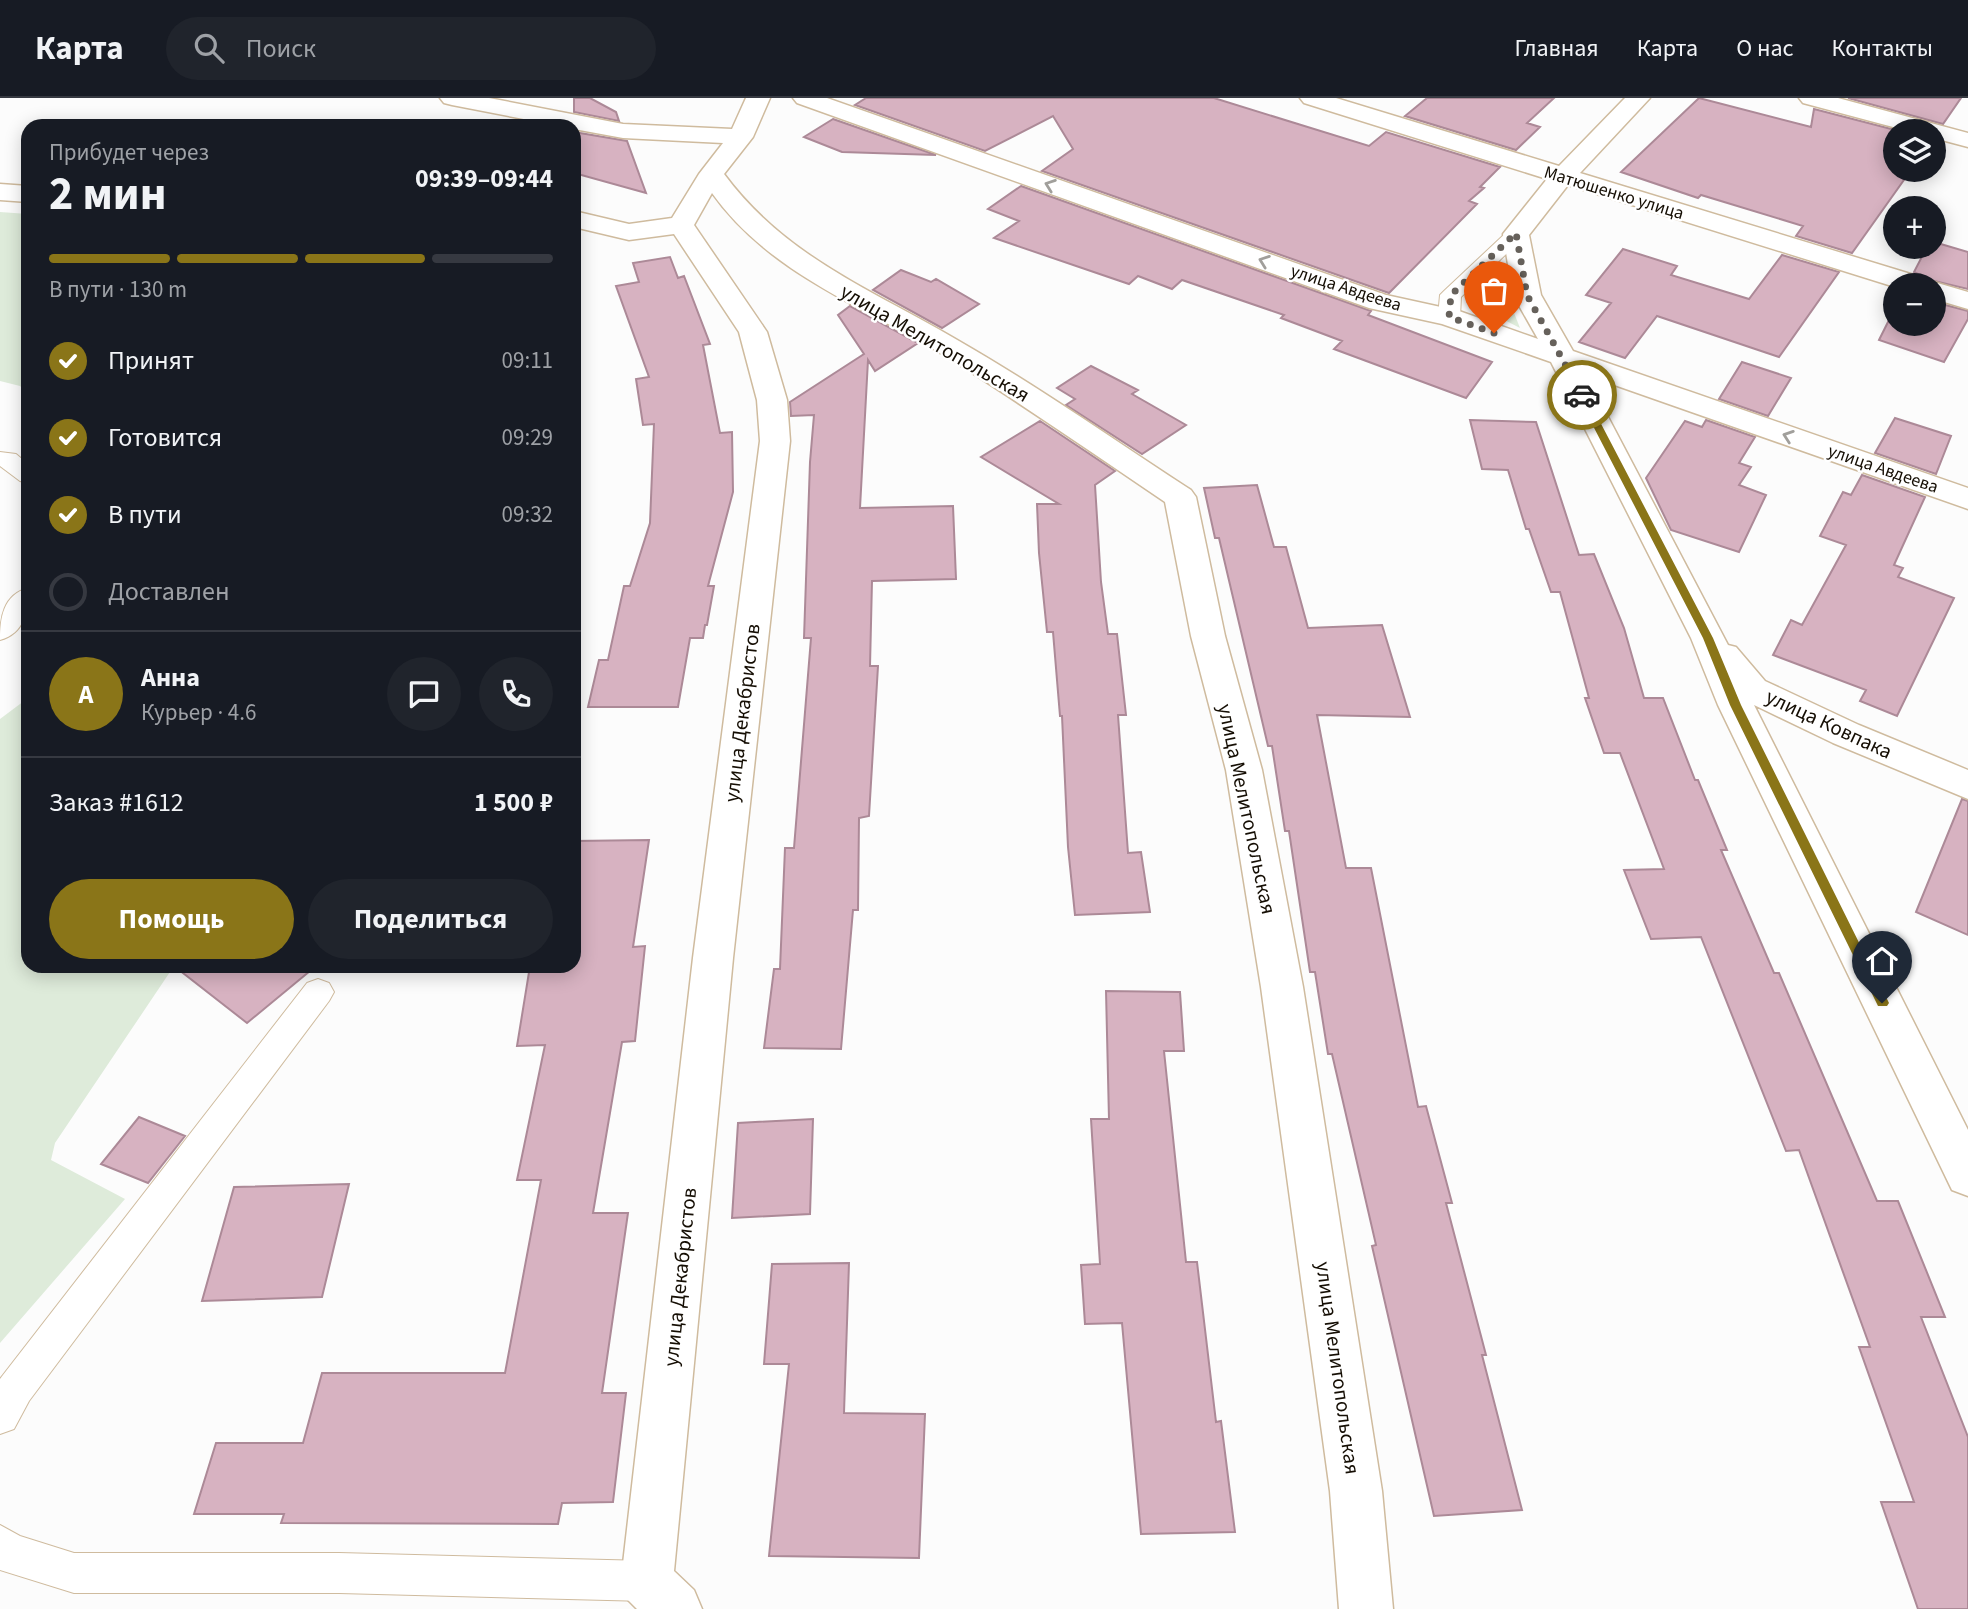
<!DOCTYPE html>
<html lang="ru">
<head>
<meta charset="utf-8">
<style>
	:root { --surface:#171b24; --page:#20242c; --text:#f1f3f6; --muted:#9ea1a6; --line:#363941; --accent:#8a7518 }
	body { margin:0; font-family:"Source Sans 3",sans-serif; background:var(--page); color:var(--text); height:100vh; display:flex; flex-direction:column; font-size:26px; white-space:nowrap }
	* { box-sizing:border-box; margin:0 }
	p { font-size:23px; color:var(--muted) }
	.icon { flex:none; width:38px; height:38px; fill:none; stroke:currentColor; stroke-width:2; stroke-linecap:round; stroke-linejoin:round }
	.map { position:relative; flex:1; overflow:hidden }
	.panel { position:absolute; left:21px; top:21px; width:560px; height:854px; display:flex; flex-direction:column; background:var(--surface); border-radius:21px; box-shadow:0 4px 18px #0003 }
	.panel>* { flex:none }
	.fabs { position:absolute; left:1883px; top:21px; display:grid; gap:14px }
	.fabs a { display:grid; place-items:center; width:63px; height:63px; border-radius:50%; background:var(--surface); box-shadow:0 4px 18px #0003; font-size:35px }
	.pin { position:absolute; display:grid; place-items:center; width:60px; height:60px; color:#fff; margin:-72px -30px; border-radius:50% 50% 50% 0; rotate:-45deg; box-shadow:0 0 7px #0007 }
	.pin .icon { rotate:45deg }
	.courier { position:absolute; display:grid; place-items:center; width:70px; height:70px; margin:-35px; border:5px solid #8a7518; border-radius:50%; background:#fff; color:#222; box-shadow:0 2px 9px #0007 }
	.headline em { font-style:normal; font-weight:700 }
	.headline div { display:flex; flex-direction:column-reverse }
	.headline { display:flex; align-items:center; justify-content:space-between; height:119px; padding:0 28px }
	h1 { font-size:46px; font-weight:700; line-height:52px }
	.bar { display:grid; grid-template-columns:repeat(4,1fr); gap:10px 7px; align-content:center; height:84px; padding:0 28px }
	.bar i { height:9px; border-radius:5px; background:var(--line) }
	.bar .current { background:var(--accent) }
	.bar p { grid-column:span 4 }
	.line { display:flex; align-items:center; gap:18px; padding:0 28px; border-top:2px solid var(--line) }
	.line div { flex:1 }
	.round { display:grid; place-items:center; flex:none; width:74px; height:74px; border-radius:37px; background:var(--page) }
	ol { padding:0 28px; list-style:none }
	li { display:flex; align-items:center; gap:21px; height:77px }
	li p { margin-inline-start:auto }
	li .icon { padding:7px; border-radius:50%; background:var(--accent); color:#fff; stroke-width:4 }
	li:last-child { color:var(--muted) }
	li i { width:38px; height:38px; border:4px solid var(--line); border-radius:50% }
	.action { display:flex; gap:14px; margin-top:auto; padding:14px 28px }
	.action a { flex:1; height:80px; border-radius:42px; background:var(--accent); color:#fff; font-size:28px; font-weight:700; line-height:80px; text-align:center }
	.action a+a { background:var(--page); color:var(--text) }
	header { display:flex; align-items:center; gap:42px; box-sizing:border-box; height:98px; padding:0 35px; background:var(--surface); border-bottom:2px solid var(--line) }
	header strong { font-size:33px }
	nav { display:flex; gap:38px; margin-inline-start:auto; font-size:24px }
	.search { width:490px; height:63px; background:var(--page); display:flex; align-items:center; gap:18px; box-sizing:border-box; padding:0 24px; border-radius:38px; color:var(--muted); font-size:26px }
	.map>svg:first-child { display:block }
	.green { fill:#deebda }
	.building { fill:#d7b2c1; stroke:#ac8997; stroke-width:2 }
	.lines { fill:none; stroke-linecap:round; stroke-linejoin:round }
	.service-casing { stroke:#cfbb9e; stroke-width:2 }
	.minor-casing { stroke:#cfbb9e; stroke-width:3 }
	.tertiary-casing { stroke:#cfbb9e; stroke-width:3 }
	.service { fill:#fff; fill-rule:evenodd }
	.minor { fill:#fff; fill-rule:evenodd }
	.tertiary { fill:#fff; fill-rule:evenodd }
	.oneway { stroke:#a19f9b }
	.route { fill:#8a7518 }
	.done { stroke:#66615b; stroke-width:7; stroke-dasharray:0 12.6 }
	.labels { text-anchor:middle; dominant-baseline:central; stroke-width:5; stroke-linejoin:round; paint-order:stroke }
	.far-street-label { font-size:18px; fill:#150e04; stroke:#fff }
	.street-label { font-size:21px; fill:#150e04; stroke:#fff }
</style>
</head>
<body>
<header>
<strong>Карта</strong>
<div class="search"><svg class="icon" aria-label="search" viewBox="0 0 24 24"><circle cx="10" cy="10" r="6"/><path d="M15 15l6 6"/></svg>Поиск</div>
<nav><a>Главная</a><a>Карта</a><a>О нас</a><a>Контакты</a></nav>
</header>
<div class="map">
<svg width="1968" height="1511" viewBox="0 0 1968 1511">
	<rect width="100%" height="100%" fill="#fcfcfc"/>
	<!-- green -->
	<path class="green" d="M0,114L28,116V296L20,288L0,283Z
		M1501,182L1520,230L1483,211L1477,186Z
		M28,600V868H174L55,1045L51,1062L125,1101L0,1245V621Z"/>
	<!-- building -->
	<path class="building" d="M574,0H590L616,14L619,23L574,14Z
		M866,0H1214L1369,48L1386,34L1500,69L1480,89L1484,90L1469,103L1477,106L1389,195L1042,73L1073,51L1053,18L985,53L855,7Z
		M1427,0H1554L1527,25L1540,29L1516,52L1405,18Z
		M1699,0L1811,29L1814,11L1899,33H1895V72H1911L1852,155L1796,138L1803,128L1701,97L1698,100L1621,74Z
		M1848,0H1961L1943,26Z
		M833,21L936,57L842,54L804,39Z
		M574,34L627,43L646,95L574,75Z
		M1021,88L1371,213L1368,217L1492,264L1466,300L1334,251L1342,243L1281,220L1284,217L1182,182L1172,191L1138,178L1129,186L994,140L1019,123L988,111Z
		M1934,144L1968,154V191L1930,182L1914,174L1927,149H1934Z
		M1623,151L1677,168L1671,177L1749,201L1782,157L1839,174L1779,259L1657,218L1625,260L1579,244L1611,205L1586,197Z
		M670,159L678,180L684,178L710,246L703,247L720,335L732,334L733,394L708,488H714L707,527H705L703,540H690L678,609H588L599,562H608L624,488H630L650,425L654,326L643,327L636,281L649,279L616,188L639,184L633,165Z
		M901,172L931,184L936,181L979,206L942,230L873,192Z
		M1934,204L1968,213V221L1944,264L1879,242L1895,210V226H1934Z
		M850,208L918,245L875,273L868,262L860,410L953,408L956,481L872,483L870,568H878L869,718L859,720L858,812H853L841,951L764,950L774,871H780L785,750H794L811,540H804L810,364L814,317L791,318L790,304L864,256L838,217Z
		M1742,264L1791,280L1768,318L1719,301Z
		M1091,268L1138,292L1132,296L1186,327L1142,356L1066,307L1075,301L1057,290Z
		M1895,320L1951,338L1936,376L1875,355Z
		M1470,322L1536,324L1579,457L1594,456L1624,530L1644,600H1663L1695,682H1698L1727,752H1721L1774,875H1779L1877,1103H1898L1945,1219H1921L1968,1339V1511H1918L1881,1404H1914L1859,1249H1870L1799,1052L1786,1053L1701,839L1651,841L1624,772L1664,771L1620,655H1604L1585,600H1589L1560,494H1551L1529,431H1526L1508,372L1482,371Z
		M1706,322L1755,339L1739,365L1751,369L1739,387L1766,397L1739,454L1671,432L1646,380L1685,323L1702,329Z
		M1040,323L1115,373L1095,387L1101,484L1108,536H1117L1126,617H1118L1128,755L1141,754L1150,814L1075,817L1068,749L1062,618H1060L1053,534H1047L1039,455L1037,406H1059L981,359Z
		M1862,377L1925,399L1894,467L1903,470L1898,479L1954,500L1897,618L1860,603L1866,592L1773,557L1791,522L1802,527L1846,447L1820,438L1843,394L1851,397Z
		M1257,387L1274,449H1286L1308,530L1382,527L1410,619L1317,617L1346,770H1371L1418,1009L1426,1008L1452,1105H1446L1486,1257H1482L1522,1412L1434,1418L1372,1148L1376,1147L1332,956H1328L1315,874H1310L1289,733H1285L1272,648H1268L1219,440H1215L1204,390Z
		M1962,701L1968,703V837L1916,814Z
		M649,742L633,849L645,848L635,943L622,944L593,1115H628L602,1295H626L613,1404L562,1405L558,1426L281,1425L284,1416H194L216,1345H303L322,1275H505L541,1082H517L545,947L517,948L530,868H574V743Z
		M174,868H316L247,925Z
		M1106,893L1180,894L1184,953H1164L1186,1164H1197L1216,1324L1221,1323L1235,1434L1141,1436L1122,1225L1085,1226L1081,1167L1100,1166L1091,1021H1109Z
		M139,1019L185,1038L148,1085L101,1066Z
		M813,1021L810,1116L732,1120L738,1025Z
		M349,1086L322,1199L202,1203L234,1089Z
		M849,1165L844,1315L925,1316L919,1460L769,1458L789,1266H764L772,1166Z"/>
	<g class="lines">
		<!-- service casing -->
		<g class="service-casing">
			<path id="service" d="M1516,130L1523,132L1526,136L1523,140L1461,199L1460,219L1457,224H1441L1438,219L1440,197L1444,193L1509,132Z
				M0,354L16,356L28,366V385L20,383L0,368Z
				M28,490C28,513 25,535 0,542C0,520 3,497 28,490Z
				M318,881L329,885L334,894L329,903L29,1303L14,1331L0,1336V1281L3,1277L307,885Z
				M0,1427L20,1438L74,1455H339L647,1463L661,1469L667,1483L661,1497L647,1503L339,1495H74L0,1472Z"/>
		</g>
		<!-- minor casing -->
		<g class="minor-casing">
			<path id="minor" d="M440,0H489L623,26L732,31L746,0H770L753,39L724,76C786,160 873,192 959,243C1039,289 1114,342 1191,392L1196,399L1225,538L1262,672L1303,889L1382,1393L1393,1511H1339L1330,1393L1261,889L1226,672L1191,538L1165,404C1091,354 1018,303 942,256C862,208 769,175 712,95L694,127L767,234L787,302L790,343L733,860L674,1473L694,1492L702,1511H637L628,1502L621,1483L693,860L760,343L757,302L739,234L674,136L629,142L574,129V113L629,126L672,120L699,76L723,45L623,40L574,31V28H560L452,7L444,5Z
				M793,0H827L1386,197L1459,213L1538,241L1513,197L1503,136L1547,81L1304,5L1300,0H1336L1559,68L1625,0H1650L1580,75L1927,181L1929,185L1934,184L1968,194V211L1934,201V187L1895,189L1568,87L1529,137L1541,197L1573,253L1968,390V411L1586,277L1728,547L1736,549L1765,583L1859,627L1968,672V701L1833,645L1754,607L1968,1032V1098L1952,1092L1718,607L1691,540L1551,264L1442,226L1369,210L797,5Z
				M0,86L28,88V104L0,102Z"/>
		</g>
		<!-- tertiary casing -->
		<g class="tertiary-casing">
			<path id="tertiary" d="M1799,0H1838L1968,35V49L1934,40V33H1908L1803,5Z"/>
		</g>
		<!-- service -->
		<use href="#service" class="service"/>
		<!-- minor -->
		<use href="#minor" class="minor"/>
		<!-- tertiary -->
		<use href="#tertiary" class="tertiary"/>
	</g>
	<!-- one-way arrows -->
	<defs><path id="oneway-chevron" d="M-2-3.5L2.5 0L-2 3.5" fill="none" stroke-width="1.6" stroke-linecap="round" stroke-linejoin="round" transform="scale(1.75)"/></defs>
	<g class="oneway">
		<use href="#oneway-chevron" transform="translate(1050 87) rotate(-160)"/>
		<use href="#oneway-chevron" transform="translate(1264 163) rotate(-160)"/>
		<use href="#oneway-chevron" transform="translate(1788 338) rotate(-161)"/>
	</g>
	<!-- route -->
	<path class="route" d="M1582,294L1586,297L1713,540L1741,607L1889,905L1887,908H1878L1730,607L1703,540L1577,297Z"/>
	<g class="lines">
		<!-- done -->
		<path class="done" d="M1494,235L1449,219L1451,197L1516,135L1527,197L1582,297"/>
	</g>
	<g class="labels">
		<!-- far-street labels -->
		<g class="far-street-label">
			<text transform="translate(1614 95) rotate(17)">Матюшенко улица</text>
			<text transform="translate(1346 190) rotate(18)">улица Авдеева</text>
			<text transform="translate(1883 371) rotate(19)">улица Авдеева</text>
		</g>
		<!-- street labels -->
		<g class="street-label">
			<text transform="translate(935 245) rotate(30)">улица Мелитопольская</text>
			<text transform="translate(742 615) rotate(-83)">улица Декабристов</text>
			<text transform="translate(1829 626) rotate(25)">улица Ковпака</text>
			<text transform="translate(1247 711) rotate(78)">улица Мелитопольская</text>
			<text transform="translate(680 1179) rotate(-84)">улица Декабристов</text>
			<text transform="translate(1338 1270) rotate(82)">улица Мелитопольская</text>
		</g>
	</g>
</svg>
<div class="fabs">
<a><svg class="icon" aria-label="layers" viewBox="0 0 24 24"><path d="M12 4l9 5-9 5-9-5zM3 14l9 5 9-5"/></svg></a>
<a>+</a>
<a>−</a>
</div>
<div class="pin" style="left:1494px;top:235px;background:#ea580c"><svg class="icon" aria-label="bag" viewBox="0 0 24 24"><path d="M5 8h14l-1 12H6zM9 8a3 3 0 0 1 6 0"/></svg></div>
<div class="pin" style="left:1882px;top:905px;background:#1f2937"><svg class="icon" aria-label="home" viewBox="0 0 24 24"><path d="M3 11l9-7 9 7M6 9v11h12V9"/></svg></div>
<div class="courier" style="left:1582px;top:297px"><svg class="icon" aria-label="car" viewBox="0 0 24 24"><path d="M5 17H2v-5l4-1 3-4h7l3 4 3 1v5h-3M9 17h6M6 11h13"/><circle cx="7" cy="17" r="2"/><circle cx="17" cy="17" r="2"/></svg></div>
<section class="panel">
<div class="headline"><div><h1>2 мин</h1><p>Прибудет через</p></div><em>09:39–09:44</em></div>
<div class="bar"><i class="current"></i><i class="current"></i><i class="current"></i><i></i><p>В пути · 130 m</p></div>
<ol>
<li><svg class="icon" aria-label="check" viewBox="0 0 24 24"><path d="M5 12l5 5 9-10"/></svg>Принят<p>09:11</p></li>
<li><svg class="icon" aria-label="check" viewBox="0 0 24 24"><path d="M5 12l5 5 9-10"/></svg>Готовится<p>09:29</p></li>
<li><svg class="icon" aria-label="check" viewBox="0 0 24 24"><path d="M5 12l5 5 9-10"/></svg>В пути<p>09:32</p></li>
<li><i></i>Доставлен</li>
</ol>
<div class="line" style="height:126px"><b class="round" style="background:var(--accent);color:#fff">А</b><div><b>Анна</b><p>Курьер · 4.6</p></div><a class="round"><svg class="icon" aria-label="chat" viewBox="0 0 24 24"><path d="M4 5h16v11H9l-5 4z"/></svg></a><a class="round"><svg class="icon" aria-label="phone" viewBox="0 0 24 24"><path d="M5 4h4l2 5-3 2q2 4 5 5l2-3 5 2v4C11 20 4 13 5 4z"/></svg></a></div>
<div class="line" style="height:91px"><div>Заказ #1612</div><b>1 500 ₽</b></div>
<div class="action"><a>Помощь</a><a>Поделиться</a></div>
</section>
</div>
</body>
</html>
